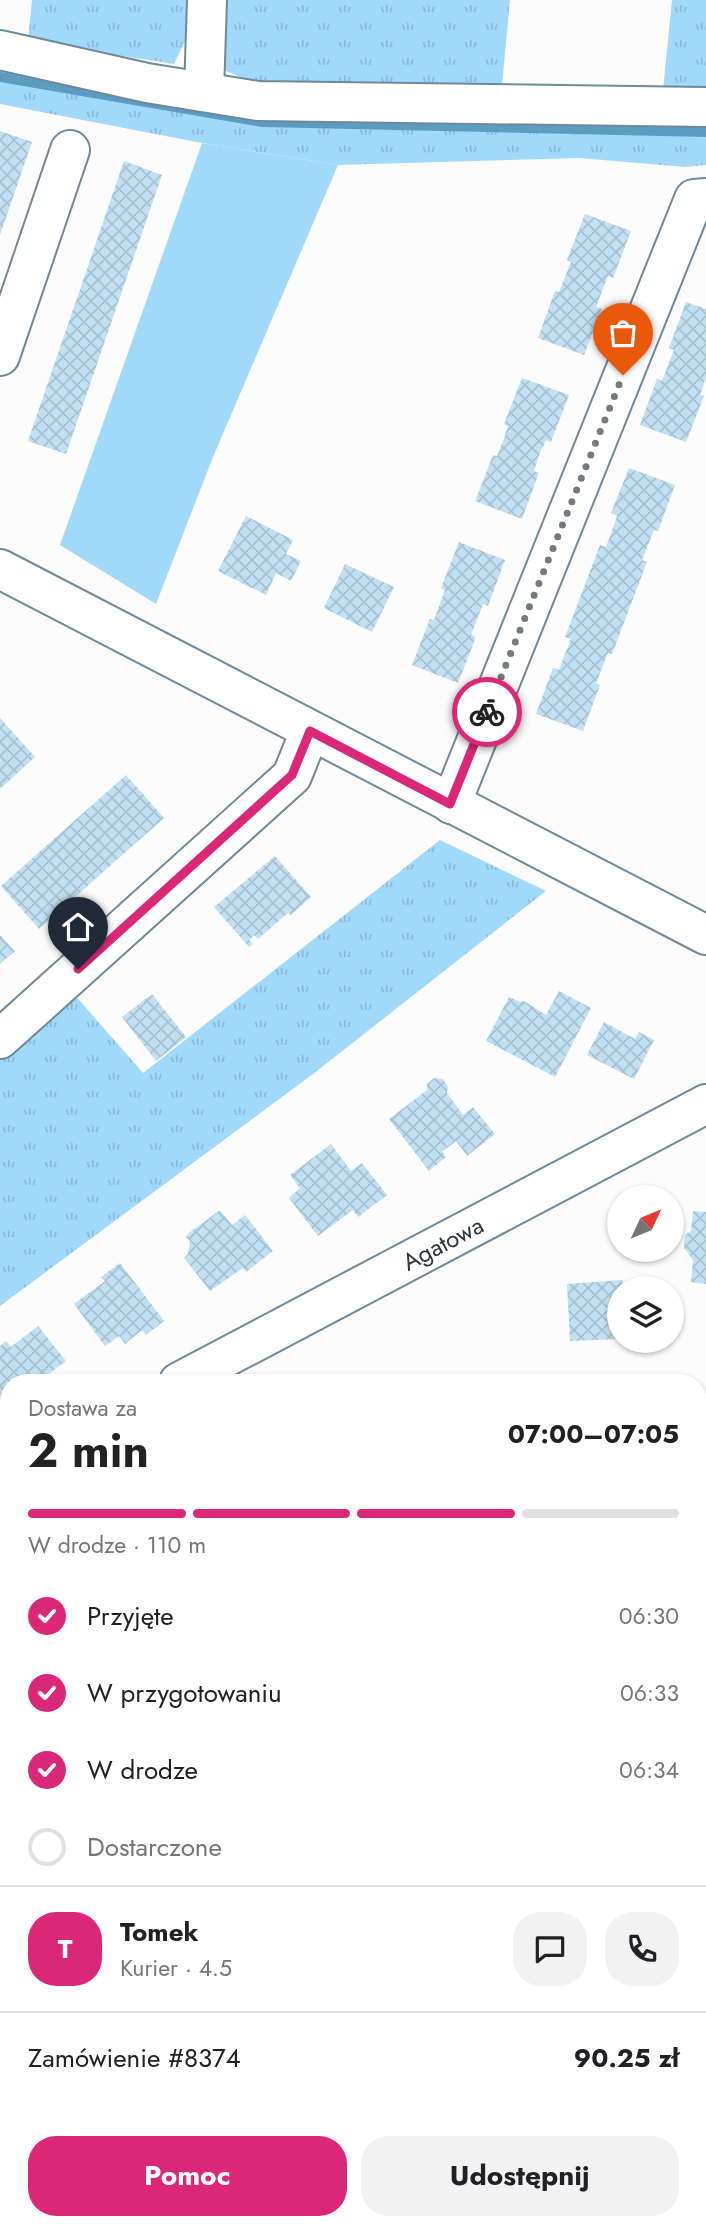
<!DOCTYPE html>
<html lang="pl">
<head>
<meta charset="utf-8">
<style>
	:root { --surface:#fff; --page:#f2f2f2; --text:#202124; --muted:#757577; --line:#e0e0e0; --accent:#db2777 }
	body { margin:0; font-family:Jost,sans-serif; background:var(--page); color:var(--text); height:100vh; display:flex; flex-direction:column; font-size:26px; white-space:nowrap }
	* { box-sizing:border-box; margin:0 }
	p { font-size:23px; color:var(--muted) }
	.icon { flex:none; width:38px; height:38px; fill:none; stroke:currentColor; stroke-width:2; stroke-linecap:round; stroke-linejoin:round }
	.map { position:relative; flex:1; overflow:hidden }
	.drawer { position:absolute; left:0px; top:1374px; width:707px; height:856px; display:flex; flex-direction:column; background:var(--surface); border-radius:28px 28px 0 0; box-shadow:0 2px 5px #0004 }
	.drawer>* { flex:none }
	.needle { width:46px; rotate:46deg }
	.buttons { position:absolute; left:607px; top:1185px; display:grid; gap:14px }
	.buttons a { display:grid; place-items:center; width:77px; height:77px; border-radius:50%; background:var(--surface); box-shadow:0 2px 5px #0004; font-size:35px }
	.pin { position:absolute; display:grid; place-items:center; width:60px; height:60px; color:#fff; margin:-72px -30px; border-radius:50% 50% 50% 0; rotate:-45deg; box-shadow:0 0 7px #0007 }
	.pin .icon { rotate:45deg }
	.courier { position:absolute; display:grid; place-items:center; width:70px; height:70px; margin:-35px; border:5px solid #db2777; border-radius:50%; background:#fff; color:#222; box-shadow:0 2px 9px #0007 }
	.summary em { font-style:normal; font-weight:700 }
	.summary div { display:flex; flex-direction:column-reverse }
	.summary { display:flex; align-items:center; justify-content:space-between; height:119px; padding:0 28px }
	h1 { font-size:46px; font-weight:700; line-height:52px }
	.bar { display:grid; grid-template-columns:repeat(4,1fr); gap:10px 7px; align-content:center; height:84px; padding:0 28px }
	.bar i { height:9px; border-radius:5px; background:var(--line) }
	.bar .active { background:var(--accent) }
	.bar p { grid-column:span 4 }
	.line { display:flex; align-items:center; gap:18px; padding:0 28px; border-top:2px solid var(--line) }
	.line div { flex:1 }
	.round { display:grid; place-items:center; flex:none; width:74px; height:74px; border-radius:28px; background:var(--page) }
	ol { padding:0 28px; list-style:none }
	li { display:flex; align-items:center; gap:21px; height:77px }
	li p { margin-inline-start:auto }
	li .icon { padding:7px; border-radius:50%; background:var(--accent); color:#fff; stroke-width:4 }
	li:last-child { color:var(--muted) }
	li i { width:38px; height:38px; border:4px solid var(--line); border-radius:50% }
	.action { display:flex; gap:14px; margin-top:auto; padding:14px 28px }
	.action a { flex:1; height:80px; border-radius:28px; background:var(--accent); color:#fff; font-size:28px; font-weight:700; line-height:80px; text-align:center }
	.action a+a { background:var(--page); color:var(--text) }
	.map>svg:first-child { display:block }
	.grass { fill:url(#grass-tufts) }
	.forest { fill:url(#forest-firs) }
	.garden { fill:#a1d9fa }
	.lines { fill:none; stroke-linecap:round; stroke-linejoin:round }
	.stream { stroke:#5b9cc0; stroke-width:10 }
	.building { fill:url(#building-cross-hatch) }
	.minor-casing { stroke:#6d899a; stroke-width:42 }
	.minor { stroke:#fff; stroke-width:38 }
	.done { stroke:#737b80; stroke-width:7; stroke-dasharray:0 12.6 }
	.route { stroke:#db2777; stroke-width:9 }
	.labels { text-anchor:middle; dominant-baseline:central; stroke-width:5; stroke-linejoin:round; paint-order:stroke }
	.street-label { font-size:24px; fill:#2a363d; stroke:#fbfbfb }
</style>
</head>
<body>
<div class="map">
<svg width="706" height="2228" viewBox="0 0 706 2228">
	<defs>
		<pattern id="grass-tufts" width="24" height="20" patternUnits="userSpaceOnUse" patternTransform="scale(1.75)"><rect width="24" height="20" fill="#a1d9fa"/><path d="M3 7l-1-3M5 7V3M7 7l1-3M15 17l-1-3M17 17v-4M19 17l1-3" fill="none" stroke="#8bbbd7"/></pattern>
		<pattern id="forest-firs" width="22" height="20" patternUnits="userSpaceOnUse" patternTransform="scale(1.75)"><rect width="22" height="20" fill="#8ed0f7"/><path d="M5 1l3.5 6h-7zM16 11l3.5 6h-7z" fill="#7bb3d5"/></pattern>
		<pattern id="building-cross-hatch" width="8" height="8" patternUnits="userSpaceOnUse" patternTransform="scale(1.75)"><rect width="8" height="8" fill="#c2e0f3"/><path d="M0 0l8 8M0 8l8-8" fill="none" stroke="#a7c1d1"/></pattern>
	</defs>
	<rect width="100%" height="100%" fill="#fbfbfb"/>
	<!-- grass -->
	<path class="grass" d="M32,0H192V27L174,64L28,41Z
		M224,0H510L502,85L263,86L221,69Z
		M672,0H706V89L663,90Z
		M0,60L706,122V165L685,167L579,158L338,165L202,143L0,104Z
		M440,840L546,891L313,1074L0,1306V1058L73,993L143,1073Z
		M9,1708V2044L0,2040V1711Z
		M509,2221H539L536,2228H511Z"/>
	<!-- forest -->
	<path class="forest" d="M701,1984L703,2025H706V2122L698,2137V1987Z
		M0,2040L9,2044V2221H236L244,2228H0Z
		M539,2221H655L652,2228H536Z"/>
	<!-- garden -->
	<path class="garden" d="M202,143L338,165L213,457L156,604L60,545Z"/>
	<g class="lines">
		<!-- stream -->
		<path class="stream" d="M0,77L262,122L706,132
			M698,2065L706,2060
			M576,2228L579,2221"/>
	</g>
	<!-- building -->
	<path class="building" d="M0,131L32,142L0,235Z
		M124,161L162,175L66,454L28,441Z
		M585,214L631,231L613,278L608,276L596,307L602,309L584,355L538,338L555,291L559,292L571,262L567,260Z
		M686,302L706,309V378L700,395L704,396L686,442L640,425L657,379L662,381L668,365L674,350L669,348Z
		M522,378L569,395L551,442L546,440L539,455L534,471L539,473L522,519L475,501L493,455L497,456L503,441L508,426L504,424Z
		M629,468L675,485L658,531L654,530L642,560L647,562L612,654L608,653L596,683L600,685L583,731L536,714L553,668L559,670L565,654L571,639L565,637L600,545L606,547L612,531L617,516L611,513Z
		M246,516L293,540L286,554L301,561L291,581L276,573L266,595L218,571Z
		M459,542L505,560L488,606L483,604L471,635L476,637L458,683L412,665L430,619L434,620L445,590L441,588Z
		M345,564L394,587L372,632L324,608Z
		M0,718L35,757L0,789Z
		M126,775L164,818L39,929L1,886Z
		M275,856L311,897L291,915L288,913L258,939L254,935L249,940L253,944L249,947L214,907Z
		M0,935L15,951L0,964Z
		M559,991L591,1008L555,1077L486,1041L509,997L520,1002L524,1001L546,1015Z
		M152,994L186,1037L156,1061L122,1017Z
		M604,1022L635,1039L639,1032L654,1040L634,1079L587,1055Z
		M434,1078L443,1079L448,1087L447,1093L463,1115L473,1107L495,1134L467,1156L456,1141L442,1152L446,1157L429,1171L389,1119L427,1090V1084Z
		M331,1144L351,1171L362,1163L387,1195L358,1217L353,1210L318,1236L289,1198L300,1188L290,1175Z
		M220,1210L232,1225L245,1215L273,1251L246,1272L243,1268L210,1291L184,1258L188,1254L190,1241L186,1237L189,1233Z
		M693,1211L706,1212V1284L691,1282L693,1260L684,1248L685,1235L691,1231Z
		M120,1263L164,1321L146,1335L142,1330L125,1344L119,1336L105,1346L74,1304L105,1281L101,1277Z
		M622,1280L623,1288H620V1339L570,1341L567,1284Z
		M38,1326L66,1361L38,1382H9V1410L2,1416L0,1413V1346L6,1341L11,1347Z
		M375,1374L378,1382H350Z
		M0,1578L9,1606V1616L0,1618Z"/>
	<g class="lines">
		<!-- minor casing -->
		<g class="minor-casing">
			<g id="minor">
				<path d="M0,50L147,83L258,101L706,107"/>
				<path d="M204,92L207,0"/>
				<path d="M0,356L70,150"/>
				<path d="M0,569L706,935"/>
				<path d="M451,804L694,199L706,198"/>
				<path d="M0,1039L292,776L310,731"/>
				<path id="s1" d="M179,1382L706,1104"/>
				<path d="M0,1477L9,1472"/>
			</g>
		</g>
		<!-- minor -->
		<use href="#minor" class="minor"/>
	</g>
	<g class="lines">
		<!-- done -->
		<path class="done" d="M487,712L623,375"/>
		<!-- route -->
		<path class="route" d="M78,969L292,775L310,731L450,804L487,712"/>
	</g>
	<g class="labels">
		<!-- street labels -->
		<g class="street-label">
			<text stroke="none"><textPath href="#s1" startOffset="298">Agatowa</textPath></text>
		</g>
	</g>
</svg>
<div class="buttons">
<a><svg class="needle" viewBox="-14 -14 28 28"><path d="M0-13l5 13h-10z" fill="#e53935"/><path d="M0 13l5-13h-10z" fill="#757577"/></svg></a>
<a><svg class="icon" aria-label="layers" viewBox="0 0 24 24"><path d="M12 4l9 5-9 5-9-5zM3 14l9 5 9-5"/></svg></a>
</div>
<div class="pin" style="left:623px;top:375px;background:#ea580c"><svg class="icon" aria-label="bag" viewBox="0 0 24 24"><path d="M5 8h14l-1 12H6zM9 8a3 3 0 0 1 6 0"/></svg></div>
<div class="pin" style="left:78px;top:969px;background:#1f2937"><svg class="icon" aria-label="home" viewBox="0 0 24 24"><path d="M3 11l9-7 9 7M6 9v11h12V9"/></svg></div>
<div class="courier" style="left:487px;top:712px"><svg class="icon" aria-label="bike" viewBox="0 0 24 24"><circle cx="6" cy="16" r="4"/><circle cx="18" cy="16" r="4"/><path d="M6 16l4-8h5l3 8M10 8l3 8H6M13 5h3"/></svg></div>
<section class="drawer">
<div class="summary"><div><h1>2 min</h1><p>Dostawa za</p></div><em>07:00–07:05</em></div>
<div class="bar"><i class="active"></i><i class="active"></i><i class="active"></i><i></i><p>W drodze · 110 m</p></div>
<ol>
<li><svg class="icon" aria-label="check" viewBox="0 0 24 24"><path d="M5 12l5 5 9-10"/></svg>Przyjęte<p>06:30</p></li>
<li><svg class="icon" aria-label="check" viewBox="0 0 24 24"><path d="M5 12l5 5 9-10"/></svg>W przygotowaniu<p>06:33</p></li>
<li><svg class="icon" aria-label="check" viewBox="0 0 24 24"><path d="M5 12l5 5 9-10"/></svg>W drodze<p>06:34</p></li>
<li><i></i>Dostarczone</li>
</ol>
<div class="line" style="height:126px"><b class="round" style="background:var(--accent);color:#fff">T</b><div><b>Tomek</b><p>Kurier · 4.5</p></div><a class="round"><svg class="icon" aria-label="chat" viewBox="0 0 24 24"><path d="M4 5h16v11H9l-5 4z"/></svg></a><a class="round"><svg class="icon" aria-label="phone" viewBox="0 0 24 24"><path d="M5 4h4l2 5-3 2q2 4 5 5l2-3 5 2v4C11 20 4 13 5 4z"/></svg></a></div>
<div class="line" style="height:91px"><div>Zamówienie #8374</div><b>90.25 zł</b></div>
<div class="action"><a>Pomoc</a><a>Udostępnij</a></div>
</section>
</div>
</body>
</html>
